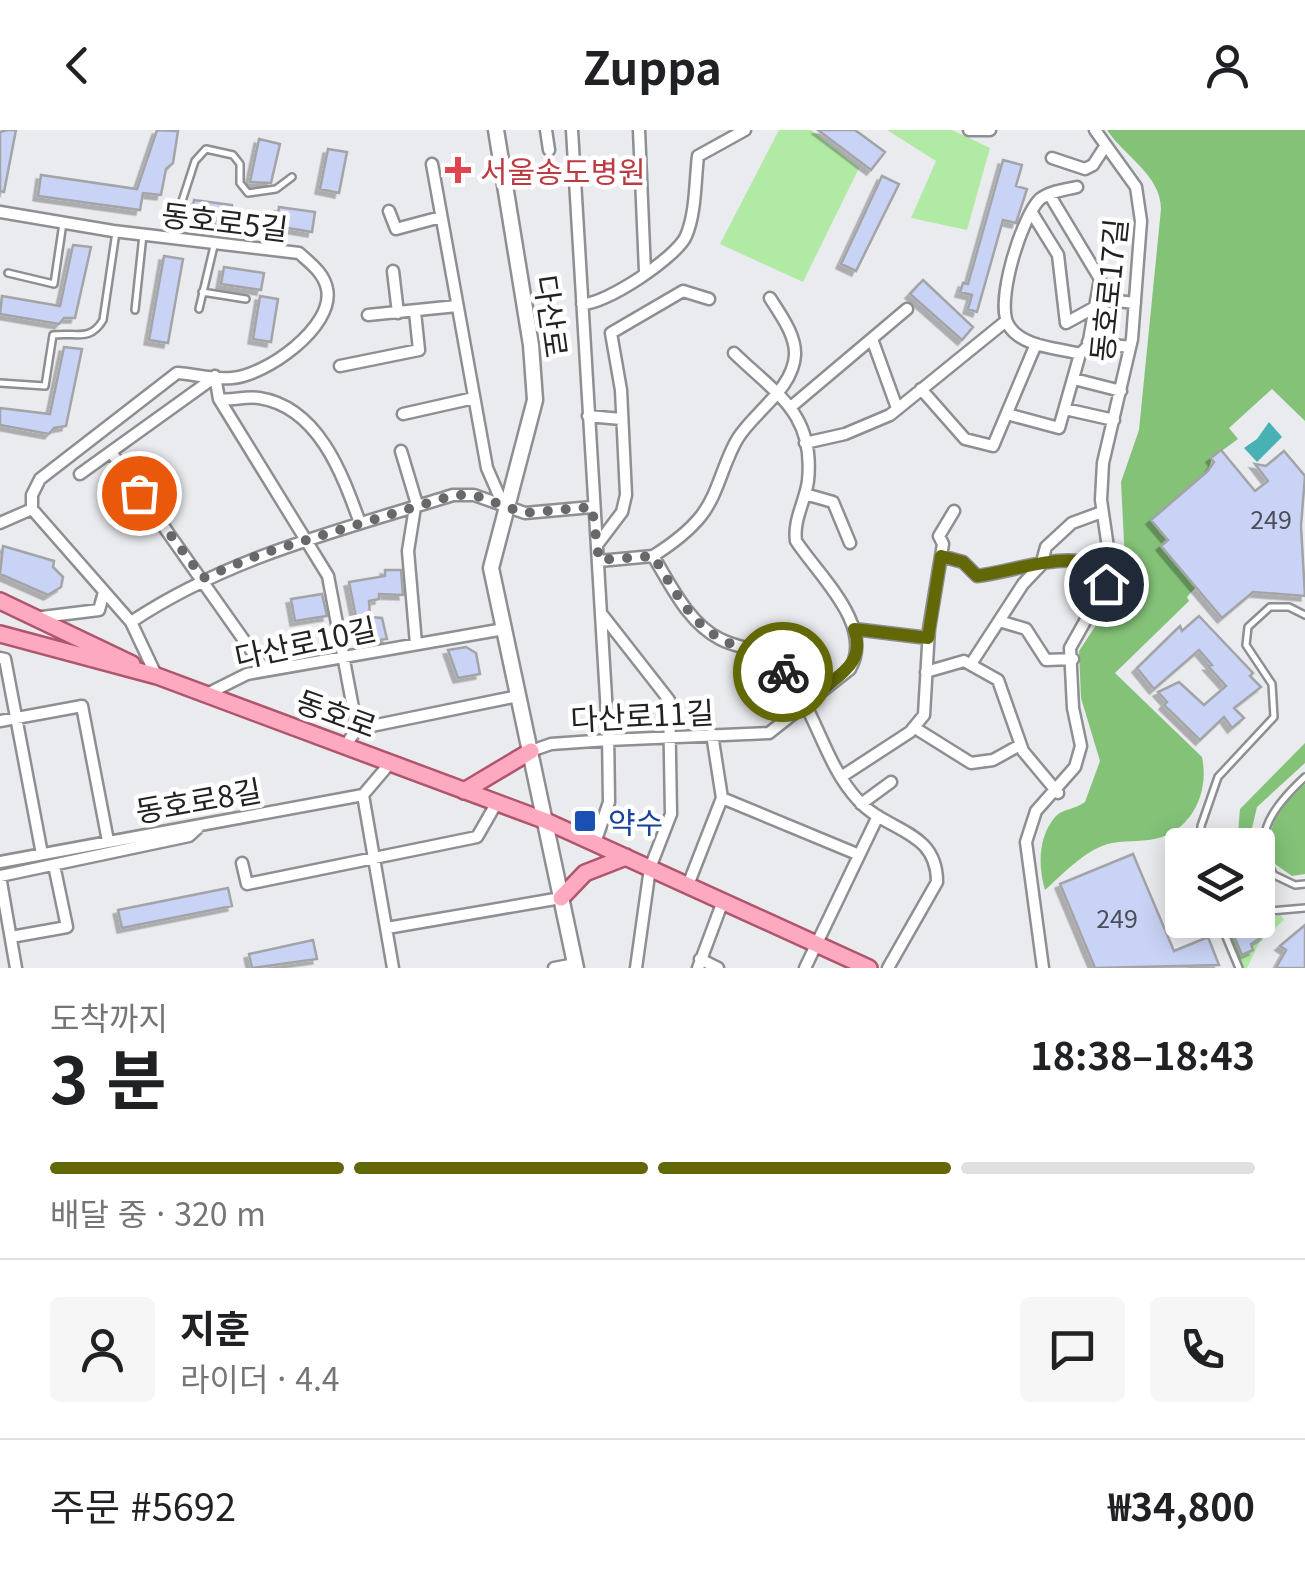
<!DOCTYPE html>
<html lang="ko">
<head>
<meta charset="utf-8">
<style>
	:root { --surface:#fff; --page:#f6f6f6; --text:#202124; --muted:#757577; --line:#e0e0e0; --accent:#636807 }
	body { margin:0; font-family:Georgia,"Noto Sans KR",serif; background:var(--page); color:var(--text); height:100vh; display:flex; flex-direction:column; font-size:38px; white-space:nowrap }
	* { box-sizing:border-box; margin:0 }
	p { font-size:32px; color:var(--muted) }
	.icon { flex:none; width:55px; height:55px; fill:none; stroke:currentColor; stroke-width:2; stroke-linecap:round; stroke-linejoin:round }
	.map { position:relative; height:838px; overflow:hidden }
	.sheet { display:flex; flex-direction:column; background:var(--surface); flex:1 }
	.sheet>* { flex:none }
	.fabs { position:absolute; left:1165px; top:698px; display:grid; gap:20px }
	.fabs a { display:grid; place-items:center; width:110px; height:110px; border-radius:10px; background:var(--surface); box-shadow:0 5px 25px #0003; font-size:50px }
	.pin { position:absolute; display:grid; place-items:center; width:85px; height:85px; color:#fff; margin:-42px; border:5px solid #fff; border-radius:50%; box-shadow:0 2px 10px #0007 }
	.courier { position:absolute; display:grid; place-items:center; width:100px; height:100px; margin:-50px; border:8px solid #636807; border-radius:50%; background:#fff; color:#222; box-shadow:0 2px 12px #0007 }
	.head em { font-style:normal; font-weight:700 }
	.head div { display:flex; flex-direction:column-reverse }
	.head { display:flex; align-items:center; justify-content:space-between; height:170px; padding:0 50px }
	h1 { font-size:65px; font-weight:700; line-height:75px }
	.bar { display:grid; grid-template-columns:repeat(4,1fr); gap:15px 10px; align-content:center; height:120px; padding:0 50px }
	.bar i { height:12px; border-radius:8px; background:var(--line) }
	.bar .selected { background:var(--accent) }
	.bar p { grid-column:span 4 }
	.line { display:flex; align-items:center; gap:25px; padding:0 50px; border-top:2px solid var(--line) }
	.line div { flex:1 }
	.round { display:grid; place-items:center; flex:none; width:105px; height:105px; border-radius:10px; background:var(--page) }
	header { display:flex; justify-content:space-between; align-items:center; height:130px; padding:0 50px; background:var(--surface); font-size:45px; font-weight:700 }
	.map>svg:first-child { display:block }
	.green { fill:#b0eaa4 }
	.forest { fill:#84c278 }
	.water { fill:#47b1b3 }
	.building { fill:#c9d3f5; stroke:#a3a4a7; stroke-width:2.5; filter:url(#shadow) }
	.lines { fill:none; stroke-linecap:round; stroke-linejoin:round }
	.lane-casing { stroke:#8e8f92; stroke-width:10 }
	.street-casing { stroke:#8e8f92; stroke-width:15 }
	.secondary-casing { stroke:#8e8f92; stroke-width:19 }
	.primary-casing { stroke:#af566e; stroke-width:20 }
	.lane { stroke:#fff; stroke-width:5 }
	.street { stroke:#fff; stroke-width:10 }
	.secondary { stroke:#fff; stroke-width:14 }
	.primary { stroke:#fdaac1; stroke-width:15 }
	.done { stroke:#68686a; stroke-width:10; stroke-dasharray:0 18 }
	.route { stroke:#636807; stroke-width:12 }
	.health-dot { fill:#e0444e; stroke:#fff; stroke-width:4 }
	.transit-dot { fill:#1a4fb4; stroke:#fff; stroke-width:4 }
	.labels { text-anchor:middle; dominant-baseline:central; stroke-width:9; stroke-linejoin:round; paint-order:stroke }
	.number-label { font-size:25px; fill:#4c4e58 }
	.health-label { font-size:30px; fill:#be3a42; stroke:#fff; text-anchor:start }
	.street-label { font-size:30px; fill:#222223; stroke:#fff }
	.transit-label { font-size:30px; fill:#164399; stroke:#fff; text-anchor:start }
</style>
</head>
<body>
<header><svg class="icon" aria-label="back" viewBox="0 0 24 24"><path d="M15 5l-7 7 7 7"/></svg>Zuppa<svg class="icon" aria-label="person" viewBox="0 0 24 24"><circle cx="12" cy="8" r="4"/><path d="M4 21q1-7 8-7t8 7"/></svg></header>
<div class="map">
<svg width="1305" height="838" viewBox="0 0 1305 838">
	<defs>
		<filter id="shadow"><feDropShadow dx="-4.5" dy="4.5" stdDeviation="0" flood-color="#0004"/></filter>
	</defs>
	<rect width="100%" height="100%" fill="#eaebee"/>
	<!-- green -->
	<path class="green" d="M779,0H811L859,38L803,152L720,114Z
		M887,0H952L990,18L967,100L911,88L936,31Z
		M1281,785L1284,790L1260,811L1247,838H1242L1226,795Z"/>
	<!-- forest -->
	<path class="forest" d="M1107,0H1305V291L1272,259L1229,298L1238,309L1212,328L1208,342L1151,390L1168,410L1162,417L1196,457L1187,467L1189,471L1115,543L1202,627C1210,664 1190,705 1149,710C1133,712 1117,710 1102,716C1080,725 1062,745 1045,760C1038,736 1038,707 1055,687C1062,679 1076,679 1085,672L1100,631L1081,568L1079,521L1108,477L1125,432L1121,352L1139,300L1161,79C1161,45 1124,26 1107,0Z
		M1305,613V633L1257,677L1248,715H1237L1240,679Z
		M1305,654V744L1292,746L1275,734C1261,700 1280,675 1305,654Z"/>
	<!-- water -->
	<path class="water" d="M1269,292L1282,307L1257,332L1244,318L1257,309Z"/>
	<!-- building -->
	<path class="building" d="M7,0H16L4,62L0,61V2Z
		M157,0L178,1L173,33L166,39L161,65L143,63L140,80L38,66L41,45L137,59Z
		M818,0H855L885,22L871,40Z
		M259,9L280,14L271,53L250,52Z
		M328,19L347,22L339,63L320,59Z
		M1003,30L1022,35L1016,56L1027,59L1016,93L1003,90L977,182L968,179L972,165L960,162L963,153L968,154Z
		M882,46L899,54L856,141L841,134Z
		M194,70L232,75L230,93L191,88Z
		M279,77L315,82L312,102L276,96Z
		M73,115L91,117L75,188H64L59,194L0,184L2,166L60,176Z
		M164,126L183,129L168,213L149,210Z
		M224,137L264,143L261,160L221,154Z
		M923,150L973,197L962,210L910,164Z
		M260,166L278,169L271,212L253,209Z
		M64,217L82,219L66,296L54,298L49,304L0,295V278L50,284Z
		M1221,320L1255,361L1268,351L1255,334L1266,336L1284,321L1305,346L1301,396L1305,466L1253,462L1222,488L1161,416L1168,410L1151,390L1208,341L1214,332L1211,328Z
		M3,416L54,431L53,437L63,447L61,457L48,465L0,444Z
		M385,440H401L403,465L379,464V469L369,471L370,487L382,488L387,509L361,512L349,452L385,446Z
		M322,464L327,486L295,491L291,469Z
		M1199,486L1253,543L1250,546L1261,557L1234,578L1244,588L1232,598L1224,587L1200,610L1164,575L1167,572L1158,562L1179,552L1204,575L1226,556L1208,536L1212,535L1199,520L1154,559L1137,538L1180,496L1182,501Z
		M466,517L476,523L480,544L458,548L448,520Z
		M1133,724L1174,821L1208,807L1219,835L1095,838L1060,754Z
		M228,758L232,776L122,798L118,780Z
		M1259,794L1265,805L1251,814L1253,820L1242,825L1233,804Z
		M1305,795V838H1276L1286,820L1280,816Z
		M313,810L317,829L252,838L249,824Z"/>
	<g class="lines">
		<!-- lane casing -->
		<g class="lane-casing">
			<path id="lane" d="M171,105L195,31L206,19L233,25L240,34V53L248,63L276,59L292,47
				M8,143L54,154L63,93
				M202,162L246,169
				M199,179L214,116
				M135,180L143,105
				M0,253L45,256L53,205C76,202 90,212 103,190L116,102
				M1305,647C1277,673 1248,705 1274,745L1295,755L1305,754
				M1201,715V696L1218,647L1274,587L1272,554L1246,515L1248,497L1270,477H1289L1305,485
				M1258,782L1305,778
				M1219,790L1239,838"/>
		</g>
		<!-- street casing -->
		<g class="street-casing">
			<path id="street" d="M546,0L549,20
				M572,0L608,601L609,672L595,713
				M639,0L645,142
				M969,0H990
				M1052,28L1085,39L1093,35L1106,15
				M432,34L487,338L504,377
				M1077,57C1065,60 1050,61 1040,69C1022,86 994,174 1009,196C1022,217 1058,218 1080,224
				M389,81L396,99L441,87
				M0,82L113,101L299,123C310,133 324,143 327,159C335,197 265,246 232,248C214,250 194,244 177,243L40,349L32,365V379L131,492L156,545
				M1032,83L1058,125L1066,193L1108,170L1135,173
				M393,141L398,183
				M582,174C605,175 677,127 686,106C696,83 695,51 698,26L745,0
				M368,185L457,176
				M872,209L897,278
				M1088,212L1130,217
				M340,236L419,220L415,182
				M215,246L219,269L328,446L357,599L345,616
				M1074,249L1121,261
				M921,259L965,309L993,316L1036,214
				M219,269C232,271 245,266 259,268C319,277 343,346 360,393
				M792,276L907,179
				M1065,279L1114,290
				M403,284L474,268
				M1007,284L1059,298L1080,224L1088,216L1100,149L1049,64
				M588,286L621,289
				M805,313L845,304L890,285L1006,191
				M401,321L416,371L408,421L416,514
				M111,322L265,540
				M80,344L215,247
				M805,364L833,372L850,413
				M0,393L32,379
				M597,415L622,382L626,365L621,260L611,203L683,161L709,169
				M653,426C671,455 688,493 720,509C739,519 759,517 775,533C816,572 821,630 858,670C886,702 937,699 937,752L888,838
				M653,426C669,416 689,401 701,386C719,363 723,332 738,308C755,281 793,259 795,225C796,205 780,184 770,168
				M941,426L963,432L977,446C1010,442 1045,428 1077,431L1097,469
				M599,431L653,426
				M601,483L669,570L671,684L650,738L636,838
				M42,487L99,480L104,462
				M999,491L1026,499L1046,530L1073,529
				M131,492C230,426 342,400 453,365H474L525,383L592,377
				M854,499L928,508
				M0,528L5,529L42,724
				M971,534L1023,454L1041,435L1046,417L1072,393L1102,382
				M926,542L964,531L998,550L1023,621L1058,663
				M207,564L247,544L504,499
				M0,591L82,576L108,711
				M915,598L971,633L993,630L1020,615
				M357,599L518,566
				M531,621L551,614L608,610L769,603L850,539C875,496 819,446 796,411C793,390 805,372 808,351C815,283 776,264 734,223
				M391,632L363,665L393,838
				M841,647L910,602L924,585L929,499L943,414L939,406L954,381
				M722,668L857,724
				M861,674L891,652
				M0,732L363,665
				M242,733L247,754L477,707L496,674
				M0,746L189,706L201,695
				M0,746L16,838
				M688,755L722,668L712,604
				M387,798L561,768
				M11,807L67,797L54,735
				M700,829L718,838
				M554,838L575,834
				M698,838L723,771
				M805,838L878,686
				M1043,838L1026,712L1036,681L1075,637L1081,616L1073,578L1070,518L1106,454L1110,431L1101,370L1103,333L1132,209L1141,91L1136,57L1095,0"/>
		</g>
		<!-- secondary casing -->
		<g class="secondary-casing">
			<path id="secondary" d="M496,0L531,215L535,270L491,438L576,838"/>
		</g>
		<!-- primary casing -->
		<g class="primary-casing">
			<path id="primary" d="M0,471L132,534
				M0,504L157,546L546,691L869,838
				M464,661L531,621
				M561,768L585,743L626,727"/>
		</g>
		<!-- lane -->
		<use href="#lane" class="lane"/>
		<!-- street -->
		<use href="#street" class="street"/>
		<!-- secondary -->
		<use href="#secondary" class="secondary"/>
		<!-- primary -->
		<use href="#primary" class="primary"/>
	</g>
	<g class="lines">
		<!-- done -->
		<path class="done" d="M139,363L203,448L261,424L454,365H474L524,383L592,377L599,430L653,426C671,454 687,488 716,506C740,522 764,517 783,542"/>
		<!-- route -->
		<path class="route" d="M783,542L808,575C827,548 869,539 854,499L928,508L941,426L963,432L977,446C1008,442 1047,428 1077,431L1097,469L1106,454"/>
	</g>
	<!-- markers -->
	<path class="health-dot" d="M453 25h10v10h10v10h-10v10h-10v-10h-10v-10h10z"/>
	<rect class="transit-dot" x="573" y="679" width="24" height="24" rx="5"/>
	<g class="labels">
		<!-- number labels -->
		<g class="number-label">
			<text x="1271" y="388">249</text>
			<text x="1117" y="787">249</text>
		</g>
		<!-- health labels -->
		<g class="health-label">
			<text x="480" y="40">서울송도병원</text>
		</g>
		<!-- street labels -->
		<g class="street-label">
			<text transform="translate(225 90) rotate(7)">동호로5길</text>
			<text transform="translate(1107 160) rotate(-84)">동호로17길</text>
			<text transform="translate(553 186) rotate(82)">다산로</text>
			<text transform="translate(305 511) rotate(-12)">다산로10길</text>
			<text transform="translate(337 582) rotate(20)">동호로</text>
			<text transform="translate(642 584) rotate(-3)">다산로11길</text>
			<text transform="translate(198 669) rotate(-10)">동호로8길</text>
		</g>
		<!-- transit labels -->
		<g class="transit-label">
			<text x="608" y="691">약수</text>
		</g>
	</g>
</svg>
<div class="fabs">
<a><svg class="icon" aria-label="layers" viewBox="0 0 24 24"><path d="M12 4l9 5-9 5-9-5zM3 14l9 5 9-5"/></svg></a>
</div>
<div class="pin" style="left:139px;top:363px;background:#ea580c"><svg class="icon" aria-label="bag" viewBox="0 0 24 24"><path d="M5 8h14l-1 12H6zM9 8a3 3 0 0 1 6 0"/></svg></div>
<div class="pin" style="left:1106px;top:454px;background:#1f2937"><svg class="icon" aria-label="home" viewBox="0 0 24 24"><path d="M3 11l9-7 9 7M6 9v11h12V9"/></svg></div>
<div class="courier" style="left:783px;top:542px"><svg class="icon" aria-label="bike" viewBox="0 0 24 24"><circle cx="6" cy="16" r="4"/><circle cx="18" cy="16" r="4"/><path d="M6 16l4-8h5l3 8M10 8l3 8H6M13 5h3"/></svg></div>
</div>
<section class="sheet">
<div class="head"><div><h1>3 분</h1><p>도착까지</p></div><em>18:38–18:43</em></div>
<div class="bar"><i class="selected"></i><i class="selected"></i><i class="selected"></i><i></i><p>배달 중 · 320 m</p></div>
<div class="line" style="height:180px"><a class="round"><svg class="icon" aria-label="person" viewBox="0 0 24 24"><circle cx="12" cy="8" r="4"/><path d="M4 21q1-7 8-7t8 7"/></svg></a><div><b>지훈</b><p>라이더 · 4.4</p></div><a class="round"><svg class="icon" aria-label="chat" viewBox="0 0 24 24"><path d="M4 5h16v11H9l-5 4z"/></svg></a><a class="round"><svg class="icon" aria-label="phone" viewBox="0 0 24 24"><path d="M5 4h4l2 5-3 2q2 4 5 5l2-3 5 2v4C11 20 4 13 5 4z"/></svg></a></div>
<div class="line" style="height:130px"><div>주문 #5692</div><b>₩34,800</b></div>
</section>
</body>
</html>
